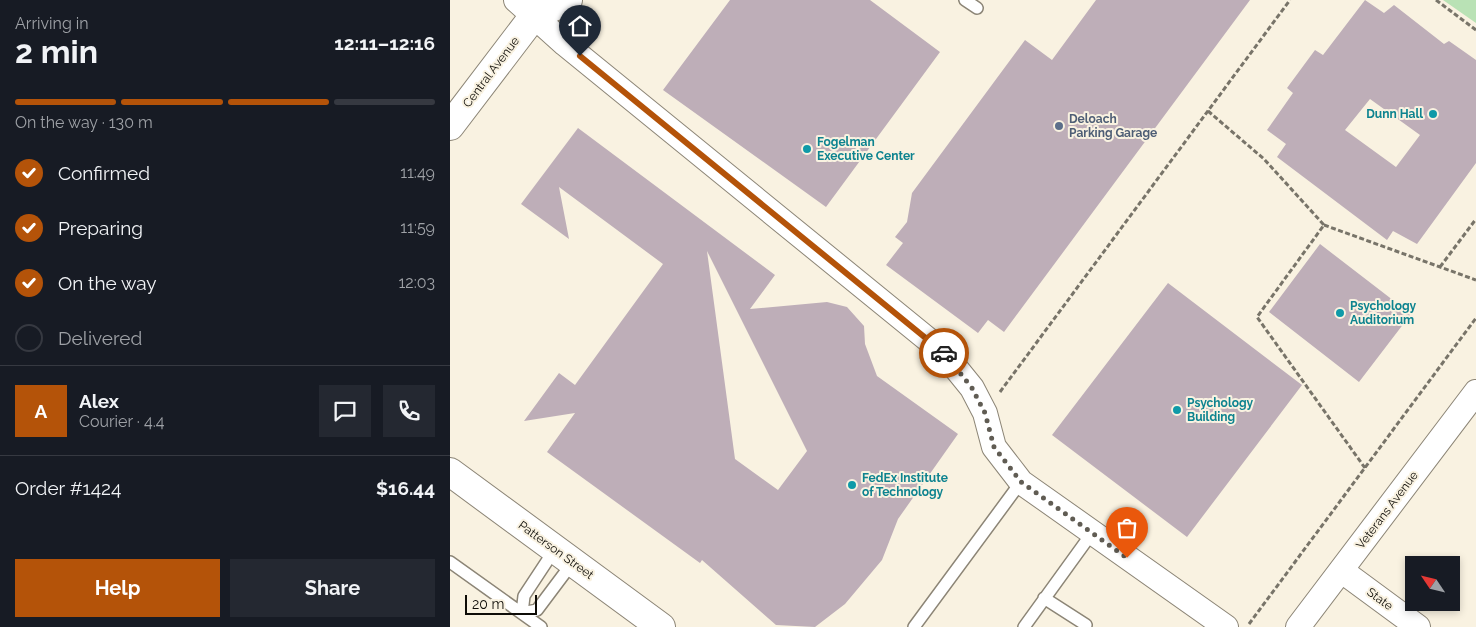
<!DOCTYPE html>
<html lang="en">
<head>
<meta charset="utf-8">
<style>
	:root { --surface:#171b24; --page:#242831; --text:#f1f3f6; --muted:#9ea1a6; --line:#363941; --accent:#b45309 }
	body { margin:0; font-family:Raleway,sans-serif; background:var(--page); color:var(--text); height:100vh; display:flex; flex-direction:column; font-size:19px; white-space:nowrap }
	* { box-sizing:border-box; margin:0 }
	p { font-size:16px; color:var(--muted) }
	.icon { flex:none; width:28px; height:28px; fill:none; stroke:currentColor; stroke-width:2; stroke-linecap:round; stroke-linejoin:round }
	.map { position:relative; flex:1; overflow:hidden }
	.side { display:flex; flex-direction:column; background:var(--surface); width:450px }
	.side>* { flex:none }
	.needle { width:32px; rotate:305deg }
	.tools { position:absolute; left:955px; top:556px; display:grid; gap:10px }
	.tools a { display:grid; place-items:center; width:55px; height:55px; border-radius:0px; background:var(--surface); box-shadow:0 2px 8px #0003; font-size:25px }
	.scale { position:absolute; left:15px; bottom:12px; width:72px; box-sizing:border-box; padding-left:5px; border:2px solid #0e0c07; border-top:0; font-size:14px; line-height:18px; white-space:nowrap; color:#0e0c07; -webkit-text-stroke:4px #f9f2e1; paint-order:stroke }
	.pin { position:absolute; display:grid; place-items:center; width:42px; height:42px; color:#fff; margin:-51px -21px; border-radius:50% 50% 50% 0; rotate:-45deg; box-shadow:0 0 5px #0007 }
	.pin .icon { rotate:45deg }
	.courier { position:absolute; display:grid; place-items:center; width:50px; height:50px; margin:-25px; border:4px solid #b45309; border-radius:50%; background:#fff; color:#222; box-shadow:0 1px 6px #0007 }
	.summary em { font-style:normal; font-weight:700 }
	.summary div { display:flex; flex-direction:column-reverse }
	.summary { display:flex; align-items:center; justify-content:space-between; height:85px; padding:0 15px }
	h1 { font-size:32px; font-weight:700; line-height:38px }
	.bar { display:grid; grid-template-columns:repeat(4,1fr); gap:8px 5px; align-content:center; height:60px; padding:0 15px }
	.bar i { height:6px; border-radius:4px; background:var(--line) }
	.bar .selected { background:var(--accent) }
	.bar p { grid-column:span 4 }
	.line { display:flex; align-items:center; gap:12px; padding:0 15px; border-top:1px solid var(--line) }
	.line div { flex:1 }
	.round { display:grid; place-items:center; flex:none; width:52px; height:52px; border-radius:0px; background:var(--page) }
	ol { padding:0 15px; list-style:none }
	li { display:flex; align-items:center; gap:15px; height:55px }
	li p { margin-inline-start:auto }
	li .icon { padding:5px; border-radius:50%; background:var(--accent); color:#fff; stroke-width:4 }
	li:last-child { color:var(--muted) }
	li i { width:28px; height:28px; border:2px solid var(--line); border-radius:50% }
	.button { display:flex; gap:10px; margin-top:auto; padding:10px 15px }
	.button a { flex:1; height:58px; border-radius:0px; background:var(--accent); color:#fff; font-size:20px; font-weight:700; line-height:58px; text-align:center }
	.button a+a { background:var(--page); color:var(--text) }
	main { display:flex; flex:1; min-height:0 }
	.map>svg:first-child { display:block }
	.green { fill:#b9e2b5 }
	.building { fill:#beaeb8; fill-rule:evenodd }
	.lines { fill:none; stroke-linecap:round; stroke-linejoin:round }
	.service-casing { stroke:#8c8576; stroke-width:14 }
	.minor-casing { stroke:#8c8576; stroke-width:26 }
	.tertiary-casing { stroke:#8c8576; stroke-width:30 }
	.secondary-casing { stroke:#8c8576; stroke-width:30 }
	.path { stroke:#787469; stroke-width:3; stroke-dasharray:5 2.5; stroke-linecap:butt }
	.service { stroke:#fff; stroke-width:11 }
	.minor { stroke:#fff; stroke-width:24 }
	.tertiary { stroke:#fff; stroke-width:28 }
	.secondary { stroke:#fff; stroke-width:28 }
	.done { stroke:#605c53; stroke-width:5; stroke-dasharray:0 9 }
	.route { stroke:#b45309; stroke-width:6 }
	.culture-dot { fill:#0f9aa8; stroke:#f9f2e1; stroke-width:2 }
	.service-dot { fill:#5c6f8a; stroke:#f9f2e1; stroke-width:2 }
	.labels { text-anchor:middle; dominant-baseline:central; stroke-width:4; stroke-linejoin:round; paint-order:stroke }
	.street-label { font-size:12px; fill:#0e0c07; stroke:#f9f2e1 }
	.culture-label { font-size:12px; font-weight:bold; fill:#0d838f; stroke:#f9f2e1; text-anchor:start }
	.service-label { font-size:12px; font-weight:bold; fill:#4e5e75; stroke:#f9f2e1; text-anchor:start }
</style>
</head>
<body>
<main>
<section class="side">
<div class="summary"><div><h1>2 min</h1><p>Arriving in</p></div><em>12:11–12:16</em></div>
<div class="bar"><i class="selected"></i><i class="selected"></i><i class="selected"></i><i></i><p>On the way · 130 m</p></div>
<ol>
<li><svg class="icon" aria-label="check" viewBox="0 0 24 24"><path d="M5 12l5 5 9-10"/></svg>Confirmed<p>11:49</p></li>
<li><svg class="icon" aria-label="check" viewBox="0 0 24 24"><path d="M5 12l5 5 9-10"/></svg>Preparing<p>11:59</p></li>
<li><svg class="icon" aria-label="check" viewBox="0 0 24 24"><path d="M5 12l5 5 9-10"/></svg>On the way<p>12:03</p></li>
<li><i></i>Delivered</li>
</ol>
<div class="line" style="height:90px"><b class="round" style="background:var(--accent);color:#fff">A</b><div><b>Alex</b><p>Courier · 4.4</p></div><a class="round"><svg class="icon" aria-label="chat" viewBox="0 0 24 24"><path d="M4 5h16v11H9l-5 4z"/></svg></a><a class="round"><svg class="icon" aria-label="phone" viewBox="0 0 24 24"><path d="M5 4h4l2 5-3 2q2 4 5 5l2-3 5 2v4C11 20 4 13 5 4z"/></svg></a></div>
<div class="line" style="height:65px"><div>Order #1424</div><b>$16.44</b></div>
<div class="button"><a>Help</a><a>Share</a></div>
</section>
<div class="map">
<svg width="1026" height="627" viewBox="0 0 1026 627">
	<rect width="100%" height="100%" fill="#f9f2e1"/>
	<!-- green -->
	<path class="green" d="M993,0H1026V23Z"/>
	<!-- building -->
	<path class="building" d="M280,0H420L490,52L376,207L213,90Z
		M646,0H800L554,332L538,320L528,333L436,265L453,243L445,237L457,222L462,193L575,40L602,60Z
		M915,0L934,13L944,5L994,44L999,41L1026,60V163L967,244L943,231L937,240L827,157L836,144L817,130L843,93L837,88L865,50L873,55ZM920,99L970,135L946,167L895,130Z
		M128,128L325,275L300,309L377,302L397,307L414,326L415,344L427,376L508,434L448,519L432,560L395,604L365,627L326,625L252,560L250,563L97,452L125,413L74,421L109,373L125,385L213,264L109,187L119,239L71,204ZM257,251L357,451L328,490L285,459Z
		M870,244L961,314L909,382L819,312Z
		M718,283L852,385L737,537L602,435Z"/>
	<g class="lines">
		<!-- service casing -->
		<g class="service-casing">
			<path id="service" d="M515,0L527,8
				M105,549L74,596L72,613L87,610L123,562
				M0,562L91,627
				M594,598L636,625
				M464,627L571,482
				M574,627L642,533"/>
		</g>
		<!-- minor casing -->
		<g class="minor-casing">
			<path id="minor" d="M66,0L115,44L492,351L522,388L535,413L544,447L571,482L776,627
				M892,571L968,627
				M848,627L1026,392"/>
		</g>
		<!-- tertiary casing -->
		<g class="tertiary-casing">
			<path id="tertiary" d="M0,472L211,627"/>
		</g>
		<!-- secondary casing -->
		<g class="secondary-casing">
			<path id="secondary" d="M83,17L118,0
				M0,126L83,17L87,0"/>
		</g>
		<!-- path -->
		<path class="path" d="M986,0L1026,30
			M758,111L814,159L874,225L807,317L915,468
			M874,225L1026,280
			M990,267L1026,219
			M550,392L840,0
			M799,624L1026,318"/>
		<!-- service -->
		<use href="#service" class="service"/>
		<!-- minor -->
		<use href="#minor" class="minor"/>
		<!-- tertiary -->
		<use href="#tertiary" class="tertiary"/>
		<!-- secondary -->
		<use href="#secondary" class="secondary"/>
	</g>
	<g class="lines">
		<!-- done -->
		<path class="done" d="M494,353L522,388L535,413L544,447L571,482L677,558"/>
		<!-- route -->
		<path class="route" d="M130,56L494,353"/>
	</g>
	<!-- markers -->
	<g class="culture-dot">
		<circle cx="983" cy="114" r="5"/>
		<circle cx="357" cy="149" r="5"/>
		<circle cx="890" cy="313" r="5"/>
		<circle cx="727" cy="410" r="5"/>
		<circle cx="402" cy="485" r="5"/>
	</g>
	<circle class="service-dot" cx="609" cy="126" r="5"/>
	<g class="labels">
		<!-- street labels -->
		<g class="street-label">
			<text transform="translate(41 72) rotate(-53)">Central Avenue</text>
			<text transform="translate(937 510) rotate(-53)">Veterans Avenue</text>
			<text transform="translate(106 550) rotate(36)">Patterson Street</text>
			<text transform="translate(930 599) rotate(36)">State</text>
		</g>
		<!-- culture labels -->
		<g class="culture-label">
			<text x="973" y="114" text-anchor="end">Dunn Hall</text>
			<text x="367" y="142">Fogelman<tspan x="367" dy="14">Executive Center</tspan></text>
			<text x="900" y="306">Psychology<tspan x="900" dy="14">Auditorium</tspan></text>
			<text x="737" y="403">Psychology<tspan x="737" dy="14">Building</tspan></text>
			<text x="412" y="478">FedEx Institute<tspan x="412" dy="14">of Technology</tspan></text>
		</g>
		<!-- service labels -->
		<g class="service-label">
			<text x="619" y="119">Deloach<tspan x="619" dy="14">Parking Garage</tspan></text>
		</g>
	</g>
</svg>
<div class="tools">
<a><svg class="needle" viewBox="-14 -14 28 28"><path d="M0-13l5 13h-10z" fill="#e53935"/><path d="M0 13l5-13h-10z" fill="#9ea1a6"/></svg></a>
</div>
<div class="scale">20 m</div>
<div class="pin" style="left:677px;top:558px;background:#ea580c"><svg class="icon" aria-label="bag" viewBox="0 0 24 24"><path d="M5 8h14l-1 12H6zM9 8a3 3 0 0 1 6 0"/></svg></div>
<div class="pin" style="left:130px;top:56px;background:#1f2937"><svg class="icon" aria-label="home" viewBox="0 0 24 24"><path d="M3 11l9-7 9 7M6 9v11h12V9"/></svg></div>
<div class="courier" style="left:494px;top:353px"><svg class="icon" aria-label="car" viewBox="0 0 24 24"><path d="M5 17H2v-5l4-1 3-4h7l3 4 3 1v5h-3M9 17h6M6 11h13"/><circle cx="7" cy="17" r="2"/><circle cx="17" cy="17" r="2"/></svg></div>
</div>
</main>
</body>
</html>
